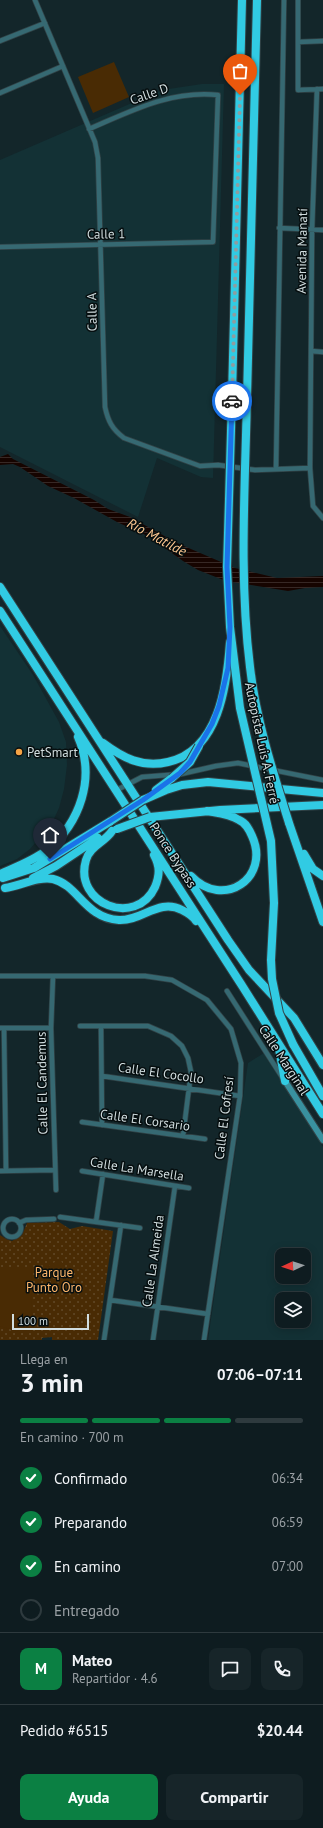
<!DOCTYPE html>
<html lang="es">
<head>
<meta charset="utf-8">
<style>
	:root { --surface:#0e1c20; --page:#172529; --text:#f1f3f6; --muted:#9ba1a5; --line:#2e3a3e; --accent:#0b8043 }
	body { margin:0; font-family:"PT Sans",sans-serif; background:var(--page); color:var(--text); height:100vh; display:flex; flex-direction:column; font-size:15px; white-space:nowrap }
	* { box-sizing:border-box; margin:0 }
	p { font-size:13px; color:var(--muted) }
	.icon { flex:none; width:22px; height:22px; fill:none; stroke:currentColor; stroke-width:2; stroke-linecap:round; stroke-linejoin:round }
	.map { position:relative; height:1340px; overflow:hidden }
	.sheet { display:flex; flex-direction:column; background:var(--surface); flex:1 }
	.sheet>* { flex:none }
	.needle { width:26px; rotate:267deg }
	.tools { position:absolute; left:275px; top:1248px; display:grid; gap:8px }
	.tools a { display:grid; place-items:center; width:36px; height:36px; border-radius:8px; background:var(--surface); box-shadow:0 2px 10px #0003,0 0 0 1px var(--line); font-size:20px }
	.scale { position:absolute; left:12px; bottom:10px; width:77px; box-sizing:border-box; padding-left:4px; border:2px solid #d1dddf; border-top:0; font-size:11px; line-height:14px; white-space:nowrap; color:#d1dddf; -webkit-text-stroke:3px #060e0f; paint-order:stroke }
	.pin { position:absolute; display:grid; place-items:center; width:34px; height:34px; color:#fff; margin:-41px -17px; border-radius:50% 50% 50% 0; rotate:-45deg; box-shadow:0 0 4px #0007 }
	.pin .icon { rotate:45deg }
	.courier { position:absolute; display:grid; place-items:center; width:40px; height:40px; margin:-20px; border:3px solid #1a73e8; border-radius:50%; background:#fff; color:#222; box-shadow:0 1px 5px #0007 }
	.headline em { font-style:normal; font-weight:800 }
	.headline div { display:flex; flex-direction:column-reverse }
	.headline { display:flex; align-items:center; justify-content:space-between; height:68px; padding:0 20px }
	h1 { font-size:26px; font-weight:800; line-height:30px }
	.bar { display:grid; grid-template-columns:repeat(4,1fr); gap:6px 4px; align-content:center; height:48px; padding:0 20px }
	.bar i { height:5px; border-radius:3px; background:var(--line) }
	.bar .current { background:var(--accent) }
	.bar p { grid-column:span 4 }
	.line { display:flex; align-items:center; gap:10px; padding:0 20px; border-top:1px solid var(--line) }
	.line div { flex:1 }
	.round { display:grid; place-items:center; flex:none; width:42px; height:42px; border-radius:8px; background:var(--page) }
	ol { padding:0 20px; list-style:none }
	li { display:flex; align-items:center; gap:12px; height:44px }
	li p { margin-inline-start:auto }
	li .icon { padding:4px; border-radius:50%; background:var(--accent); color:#fff; stroke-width:4 }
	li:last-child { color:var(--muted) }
	li i { width:22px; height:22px; border:2px solid var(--line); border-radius:50% }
	.button { display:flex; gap:8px; margin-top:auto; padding:8px 20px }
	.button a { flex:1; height:46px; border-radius:8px; background:var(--accent); color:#fff; font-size:16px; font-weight:800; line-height:46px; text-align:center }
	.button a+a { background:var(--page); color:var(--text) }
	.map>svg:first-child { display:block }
	.built { fill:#133135; fill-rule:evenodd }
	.park { fill:url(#park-dots) }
	.pitch { fill:#492b04 }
	.water { fill:url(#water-rules) }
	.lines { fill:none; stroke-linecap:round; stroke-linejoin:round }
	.street-casing { stroke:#314347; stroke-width:6 }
	.secondary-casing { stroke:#314347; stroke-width:8 }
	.highway-casing { stroke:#314347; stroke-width:10 }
	.street { stroke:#366972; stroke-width:4.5 }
	.secondary { stroke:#39919f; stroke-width:6 }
	.highway { stroke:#31cbe3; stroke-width:8 }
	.highway-bridge-casing { stroke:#314347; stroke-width:10; stroke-linecap:butt }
	.highway-bridge { stroke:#31cbe3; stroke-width:8 }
	.done { stroke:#8e9da0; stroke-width:4; stroke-dasharray:0 7.2 }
	.route { stroke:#1a73e8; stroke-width:5 }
	.poi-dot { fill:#f5a345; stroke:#060e0f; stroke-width:1.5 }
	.labels { text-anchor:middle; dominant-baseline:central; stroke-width:3; stroke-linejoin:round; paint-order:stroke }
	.street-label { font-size:13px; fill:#d1dddf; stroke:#060e0f }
	.poi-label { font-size:13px; fill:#d1dddf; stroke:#060e0f; text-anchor:start }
	.park-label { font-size:13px; fill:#feb66b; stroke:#060e0f }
	.water-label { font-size:14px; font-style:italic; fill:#fec892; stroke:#060e0f }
</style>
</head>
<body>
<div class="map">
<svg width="323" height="1340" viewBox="0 0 323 1340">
	<defs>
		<pattern id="park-dots" width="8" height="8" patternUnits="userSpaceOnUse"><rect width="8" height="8" fill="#492b04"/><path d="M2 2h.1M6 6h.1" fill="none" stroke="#624928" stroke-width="1.8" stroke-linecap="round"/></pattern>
		<pattern id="water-rules" width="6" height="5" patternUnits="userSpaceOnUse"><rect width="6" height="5" fill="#160400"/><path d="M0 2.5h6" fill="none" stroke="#372825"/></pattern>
	</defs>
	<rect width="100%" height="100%" fill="#13262a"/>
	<!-- built -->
	<path class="built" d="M202,84H224L213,478L201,477L157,458L138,517L0,447V160L162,90Z
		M0,626L33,675L59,722L66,742L67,765L64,789L59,808L52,823L30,849L17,859L0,866Z
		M264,1053L323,1147V1340H208L248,1063ZM282,1255H304V1277H282ZM282,1299H304V1321H282Z"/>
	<!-- park -->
	<path class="park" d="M59,1222L70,1229L82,1226L113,1231L98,1340H52V1337L42,1338V1340H0V1235L6,1239L12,1241L22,1235L27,1223Z"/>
	<!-- pitch -->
	<path class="pitch" d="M114,62L129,97L93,113L78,77Z
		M60,1259L66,1270L46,1282L40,1271Z
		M0,1268H31L32,1333H22L0,1326Z"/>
	<!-- water -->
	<path class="water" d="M8,454L13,459L94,500L108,509L130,517L177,543L235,568L277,578L323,576V587L305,588L288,591L226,581L198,570L183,561L150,537L117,522L74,498L48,486L20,467L13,464L0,465V457Z"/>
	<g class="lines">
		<!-- street casing -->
		<g class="street-casing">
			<path id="street" d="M35,0L95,142L98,158L105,407C108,421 112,429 124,438L200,466L218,465L255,470L310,468
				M298,0V90L323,89
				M0,41L45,23
				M298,42L323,41
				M317,89L312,230L310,468L313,506L323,518
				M0,93L63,66
				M279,228L323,230
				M0,247L213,242L218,95C171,90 131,111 89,129
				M311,351L323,352
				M276,469L284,0
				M117,790L142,777L181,774L216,766L238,763L323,780
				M0,976H145L172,980L207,1000L231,1029L241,1063L240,1096L204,1340
				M53,976L51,1028L56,1190
				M227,991L282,1077
				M80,1026H148L171,1036L182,1046L188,1058L191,1072L183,1136
				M101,1026L102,1125
				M0,1028H51
				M4,1028L6,1171
				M102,1076L240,1096
				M82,1122L205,1139
				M0,1171L54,1170
				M82,1171L189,1188
				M60,1217L140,1228
				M3 1228a9 9 0 1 1 18 0a9 9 0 1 1-18 0Z
				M96,1222L103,1174
				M19,1223L26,1220L54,1219
				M110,1300L208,1314
				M104,1340L121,1225
				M153,1340L175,1186"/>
		</g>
		<!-- secondary casing -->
		<g class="secondary-casing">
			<path id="secondary" d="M285,1081L323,1140"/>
		</g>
		<!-- highway casing -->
		<g class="highway-casing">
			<path id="highway" d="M232,397L242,0
				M247,398L257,0
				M0,587L228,940L249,970L294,1018L323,1065
				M0,611L241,984L323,1114
				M103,743C123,758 142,768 168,762C219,751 227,685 230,642
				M156,790L172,778
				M143,800L166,790L182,785L208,782L323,793
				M150,817L220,810L323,805
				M289,823L323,922
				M112,831C105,842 90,846 86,860C73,904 136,928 155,887C160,875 160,866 154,855
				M304,854L313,869L323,876
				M0,874C16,867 33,861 47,850C80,823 96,778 78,737
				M191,876C223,910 271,878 252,836C249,829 246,823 239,820C230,814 218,813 207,811
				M3,878L34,868L111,821
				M33,878L56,866L98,838
				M5,888C20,886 38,876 53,879C78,885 85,918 119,920C142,921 159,898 182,910C188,913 193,916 196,921
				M293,1044L323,1096
				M279,1049L285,1081"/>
		</g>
		<!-- street -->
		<use href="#street" class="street"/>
		<!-- secondary -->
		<use href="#secondary" class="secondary"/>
		<!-- highway -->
		<use href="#highway" class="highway"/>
		<!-- highway-bridge casing -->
		<g class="highway-bridge-casing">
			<path id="highway-bridge" d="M232,397L227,567L230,627L240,708L271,841L274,903L271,960L272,979L279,1013L293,1044
				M247,398C245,488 239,578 250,667C256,720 273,772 289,823
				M172,778L190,762L199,746
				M111,821L143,800
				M117,829L150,817"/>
		</g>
		<!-- highway-bridge -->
		<use href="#highway-bridge" class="highway-bridge"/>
	</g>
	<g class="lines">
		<!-- done -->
		<path class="done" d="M232,401L240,95"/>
		<!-- route -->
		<path class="route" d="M50,859L143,800L180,773L190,762L212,724L219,706L228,668L230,627L227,567L232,401"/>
	</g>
	<!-- markers -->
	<circle class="poi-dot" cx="19" cy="752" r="4"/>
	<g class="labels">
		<!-- street labels -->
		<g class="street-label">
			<text transform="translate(149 94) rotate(-19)">Calle D</text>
			<text transform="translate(106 234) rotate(-1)">Calle 1</text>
			<text transform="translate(302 251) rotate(-89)">Avenida Manatí</text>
			<text transform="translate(92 312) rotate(-91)">Calle A</text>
			<text transform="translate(262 743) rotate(78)">Autopista Luis A. Ferré</text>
			<text transform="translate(173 855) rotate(57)">Ponce Bypass</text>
			<text transform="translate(284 1060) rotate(57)">Calle Marginal</text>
			<text transform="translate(161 1073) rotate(8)">Calle El Cocollo</text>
			<text transform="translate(42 1083) rotate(-91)">Calle El Candemus</text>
			<text transform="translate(224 1118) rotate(-83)">Calle El Cofresí</text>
			<text transform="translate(145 1120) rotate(8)">Calle El Corsario</text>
			<text transform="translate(137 1169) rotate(9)">Calle La Marsella</text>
			<text transform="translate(153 1261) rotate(-82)">Calle La Almeida</text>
		</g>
		<!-- poi labels -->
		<g class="poi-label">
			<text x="27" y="752">PetSmart</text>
		</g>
		<!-- park labels -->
		<g class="park-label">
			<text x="54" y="1272">Parque<tspan x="54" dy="15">Punto Oro</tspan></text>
		</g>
		<!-- water labels -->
		<g class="water-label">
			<text transform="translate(157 537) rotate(28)">Río Matilde</text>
		</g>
	</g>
</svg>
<div class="tools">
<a><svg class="needle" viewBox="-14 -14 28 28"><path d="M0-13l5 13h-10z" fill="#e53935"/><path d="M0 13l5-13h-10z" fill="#9ba1a5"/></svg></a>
<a><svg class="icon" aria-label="layers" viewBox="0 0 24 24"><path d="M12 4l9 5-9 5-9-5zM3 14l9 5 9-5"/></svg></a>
</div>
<div class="scale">100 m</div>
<div class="pin" style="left:240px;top:95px;background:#ea580c"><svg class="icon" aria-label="bag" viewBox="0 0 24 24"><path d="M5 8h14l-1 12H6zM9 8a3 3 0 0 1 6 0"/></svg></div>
<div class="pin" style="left:50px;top:859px;background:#1f2937"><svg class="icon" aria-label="home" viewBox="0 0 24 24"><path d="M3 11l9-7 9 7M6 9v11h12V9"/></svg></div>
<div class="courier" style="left:232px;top:401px"><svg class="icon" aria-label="car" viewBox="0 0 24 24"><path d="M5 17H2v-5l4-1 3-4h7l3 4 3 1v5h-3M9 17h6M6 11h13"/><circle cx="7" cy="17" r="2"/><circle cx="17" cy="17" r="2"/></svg></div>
</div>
<section class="sheet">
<div class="headline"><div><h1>3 min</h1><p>Llega en</p></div><em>07:06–07:11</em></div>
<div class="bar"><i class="current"></i><i class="current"></i><i class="current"></i><i></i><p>En camino · 700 m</p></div>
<ol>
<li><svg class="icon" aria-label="check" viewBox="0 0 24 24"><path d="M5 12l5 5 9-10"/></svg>Confirmado<p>06:34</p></li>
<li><svg class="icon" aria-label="check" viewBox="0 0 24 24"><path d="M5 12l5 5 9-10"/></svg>Preparando<p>06:59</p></li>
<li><svg class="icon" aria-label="check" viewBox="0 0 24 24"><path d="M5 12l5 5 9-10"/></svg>En camino<p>07:00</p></li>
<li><i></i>Entregado</li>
</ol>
<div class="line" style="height:72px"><b class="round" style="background:var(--accent);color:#fff">M</b><div><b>Mateo</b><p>Repartidor · 4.6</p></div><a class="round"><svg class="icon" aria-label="chat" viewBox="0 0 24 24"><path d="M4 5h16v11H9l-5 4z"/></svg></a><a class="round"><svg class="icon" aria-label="phone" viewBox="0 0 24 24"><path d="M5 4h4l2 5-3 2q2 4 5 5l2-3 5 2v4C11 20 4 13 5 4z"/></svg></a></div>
<div class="line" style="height:52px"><div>Pedido #6515</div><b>$20.44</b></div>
<div class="button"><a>Ayuda</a><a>Compartir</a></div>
</section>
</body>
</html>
